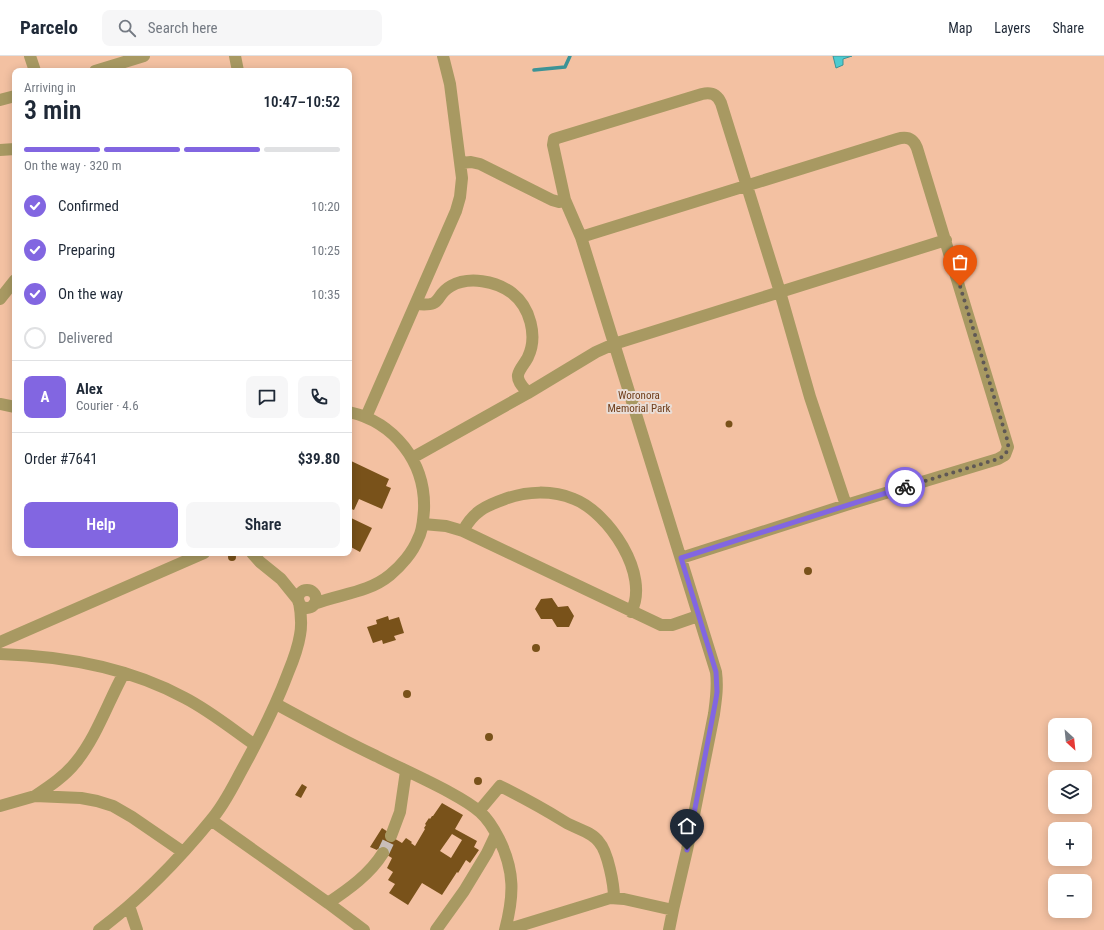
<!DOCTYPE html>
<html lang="en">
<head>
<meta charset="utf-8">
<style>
	:root { --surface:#fff; --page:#f6f6f7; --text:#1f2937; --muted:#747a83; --line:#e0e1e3; --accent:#8266e1 }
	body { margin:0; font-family:"Roboto Condensed",sans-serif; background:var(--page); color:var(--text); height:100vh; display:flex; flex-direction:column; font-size:15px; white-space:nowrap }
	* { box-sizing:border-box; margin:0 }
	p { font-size:13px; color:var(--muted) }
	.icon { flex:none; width:22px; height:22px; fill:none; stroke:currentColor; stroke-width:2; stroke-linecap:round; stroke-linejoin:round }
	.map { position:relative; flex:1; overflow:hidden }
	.side { position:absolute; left:12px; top:12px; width:340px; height:488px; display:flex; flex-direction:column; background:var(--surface); border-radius:8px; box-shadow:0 2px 10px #0003 }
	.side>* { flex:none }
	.needle { width:26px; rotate:153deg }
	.buttons { position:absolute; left:1048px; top:662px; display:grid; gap:8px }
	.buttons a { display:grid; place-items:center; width:44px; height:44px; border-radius:8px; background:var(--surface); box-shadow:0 2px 10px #0003; font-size:20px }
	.pin { position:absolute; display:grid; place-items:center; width:34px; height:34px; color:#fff; margin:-41px -17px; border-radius:50% 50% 50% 0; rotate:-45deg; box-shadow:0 0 4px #0007 }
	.pin .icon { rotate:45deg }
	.courier { position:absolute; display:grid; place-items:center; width:40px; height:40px; margin:-20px; border:3px solid #8266e1; border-radius:50%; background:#fff; color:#222; box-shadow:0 1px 5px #0007 }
	.headline em { font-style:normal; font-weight:600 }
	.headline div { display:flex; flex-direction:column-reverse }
	.headline { display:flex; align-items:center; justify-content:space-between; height:68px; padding:0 12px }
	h1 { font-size:26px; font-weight:600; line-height:30px }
	.bar { display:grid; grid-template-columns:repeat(4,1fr); gap:6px 4px; align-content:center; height:48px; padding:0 12px }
	.bar i { height:5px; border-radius:3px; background:var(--line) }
	.bar .on { background:var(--accent) }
	.bar p { grid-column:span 4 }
	.line { display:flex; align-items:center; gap:10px; padding:0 12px; border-top:1px solid var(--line) }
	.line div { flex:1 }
	.round { display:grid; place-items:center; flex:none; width:42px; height:42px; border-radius:8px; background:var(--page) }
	ol { padding:0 12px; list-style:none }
	li { display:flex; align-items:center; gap:12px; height:44px }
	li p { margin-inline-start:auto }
	li .icon { padding:4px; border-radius:50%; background:var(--accent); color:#fff; stroke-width:4 }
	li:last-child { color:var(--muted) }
	li i { width:22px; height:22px; border:2px solid var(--line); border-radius:50% }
	.action { display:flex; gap:8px; margin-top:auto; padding:8px 12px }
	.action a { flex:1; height:46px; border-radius:8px; background:var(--accent); color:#fff; font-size:16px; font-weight:600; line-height:46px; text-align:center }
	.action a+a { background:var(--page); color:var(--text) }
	header { display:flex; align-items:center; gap:24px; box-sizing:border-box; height:56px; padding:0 20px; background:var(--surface); border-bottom:1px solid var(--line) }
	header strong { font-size:19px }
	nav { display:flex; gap:22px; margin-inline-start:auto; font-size:14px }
	.search { width:280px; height:36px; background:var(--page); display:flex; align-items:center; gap:10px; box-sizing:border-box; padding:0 14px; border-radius:8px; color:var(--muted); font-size:15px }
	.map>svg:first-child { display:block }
	.green { fill:#f3c1a2; fill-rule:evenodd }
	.water { fill:#4dcbd0; stroke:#3c9396 }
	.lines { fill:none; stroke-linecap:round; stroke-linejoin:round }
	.stream { stroke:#3c9396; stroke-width:3.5 }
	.building { fill:#79521a; fill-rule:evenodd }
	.minor-tunnel { stroke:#c9beb8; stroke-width:12; stroke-dasharray:12 6; stroke-linecap:butt }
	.minor { stroke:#a89962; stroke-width:12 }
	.done { stroke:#5f5855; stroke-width:4; stroke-dasharray:0 7.2 }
	.route { stroke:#8266e1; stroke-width:5 }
	.labels { text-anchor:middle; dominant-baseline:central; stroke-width:4; stroke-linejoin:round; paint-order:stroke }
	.park-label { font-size:11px; fill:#6f3e1b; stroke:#e9ddd6 }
</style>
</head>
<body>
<header>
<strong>Parcelo</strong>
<div class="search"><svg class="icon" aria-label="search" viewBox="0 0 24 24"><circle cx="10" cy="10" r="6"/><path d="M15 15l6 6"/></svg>Search here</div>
<nav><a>Map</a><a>Layers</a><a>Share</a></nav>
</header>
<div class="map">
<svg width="1104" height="874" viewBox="0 0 1104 874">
	<rect width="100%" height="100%" fill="#e9ddd6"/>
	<!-- green -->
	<path class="green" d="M0,0H1104V874H0ZM15,15H349V497H15ZM1055,669H1085V699H1055ZM1055,721H1085V751H1055ZM1055,773H1085V803H1055ZM1055,825H1085V855H1055Z"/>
	<!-- water -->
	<path class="water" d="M833,0H852L843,3V9L836,12Z"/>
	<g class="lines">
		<!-- stream -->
		<path class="stream" d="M534,14L565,11L570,0"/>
	</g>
	<!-- building -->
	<path class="building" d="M725.5 368a3.5 3.5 0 1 1 7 0a3.5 3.5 0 1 1-7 0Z
		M349,404L389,423L386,430L391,432L382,453L359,443L354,454L349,452Z
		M349,461L372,472L360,496L349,490Z
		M228 501a4 4 0 1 1 8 0a4 4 0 1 1-8 0Z
		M804 515a4 4 0 1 1 8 0a4 4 0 1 1-8 0Z
		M552,542L558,551L568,550L574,560L569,571H557L552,563H541L535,553L541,543Z
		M388,560L389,564L399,561L404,577L394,580L396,584L383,588L382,584L373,587L367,571L377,568L376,564Z
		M532 592a4 4 0 1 1 8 0a4 4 0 1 1-8 0Z
		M403 638a4 4 0 1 1 8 0a4 4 0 1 1-8 0Z
		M485 681a4 4 0 1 1 8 0a4 4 0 1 1-8 0Z
		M474 725a4 4 0 1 1 8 0a4 4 0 1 1-8 0Z
		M302,728L307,731L301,742L295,739Z
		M442,747L463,759L455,773L477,785L474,791L479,794L470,807L466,804L458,817L457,816L442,839L422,827L408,849L389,837L395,828L388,824L393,816L387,812L392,802L377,793V794L370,791L382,772L388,776L387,778L402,787L406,782L412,786L411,787L415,790L425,773L424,772L426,769L425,768L429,762L430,763L432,760H433ZM452,778L462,784L451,802L440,795Z"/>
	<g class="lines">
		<!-- minor-tunnel -->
		<path class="minor-tunnel" d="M383,797L391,780"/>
		<!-- minor -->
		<path class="minor" d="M30,0L35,15
			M235,0L238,15
			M95,15L144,0
			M0,44L15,40
			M0,94L15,93
			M461,107L471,106L480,108L552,144L559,146L565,144L581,181L716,616C718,631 716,643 714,658L687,794L673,854L624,843L610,842L506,874
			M565,144L553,89L554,83L702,38C711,36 717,38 721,47L780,236L946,184
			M581,181L897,83C907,80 913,82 917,92L1008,391L1005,399L998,403L846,449
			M0,243L15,224
			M528,337L596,296L614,288L780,236L810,341L846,449L681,502
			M0,348L15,351
			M366,361L456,155L460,141L462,122L450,28L443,0
			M412,402L528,337C524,332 517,326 518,319C519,313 526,306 528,301C538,280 530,251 512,237C496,225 469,220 451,230C433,240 445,251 416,248
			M423,468L446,470L463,475L661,569H672L698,560
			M463,475C473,456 485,450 505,443C527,435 552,434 574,443C608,456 651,519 631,556
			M252,497L260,506L281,523L298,544
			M298 543a9 9 0 1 1 18 0a9 9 0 1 1-18 0Z
			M314,548C340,538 368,537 390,519C401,510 413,496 418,483C423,474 423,464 424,454C426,406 394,366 349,356
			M0,586L204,497
			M0,598C64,600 128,611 185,642C210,655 232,673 255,689
			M276,648C309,666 342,684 376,700C400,712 425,723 449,736C460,742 471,748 480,756C488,763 494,773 499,783C515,815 514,840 505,874
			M35,740C50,730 65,720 76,706C97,680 108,646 124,617
			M0,750L35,740L81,742L97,745L113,750L132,761L183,796
			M479,755L500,730C522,741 544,753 565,766C576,773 591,775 599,786C608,796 614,829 614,842
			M211,764L328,847C349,833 370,818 383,797
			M391,780L400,756L406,715
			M328,847L364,874
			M129,850L137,874
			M99,874C139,844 180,802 211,764C225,748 234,728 244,710C261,679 276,649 288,617C293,605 298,592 300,579C302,569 301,557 299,546
			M436,874L464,835L487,797L496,778
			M669,874L673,854"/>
	</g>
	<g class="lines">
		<!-- done -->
		<path class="done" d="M905,431L998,403C1007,399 1010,392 1007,383L960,230"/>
		<!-- route -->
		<path class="route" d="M687,794L716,643L717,636L716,616L681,502L905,431"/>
	</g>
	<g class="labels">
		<!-- park labels -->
		<g class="park-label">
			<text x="639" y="339">Woronora<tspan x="639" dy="13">Memorial Park</tspan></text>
		</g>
	</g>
</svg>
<div class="buttons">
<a><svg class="needle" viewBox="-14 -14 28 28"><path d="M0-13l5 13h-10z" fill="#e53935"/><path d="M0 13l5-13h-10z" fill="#747a83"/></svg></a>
<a><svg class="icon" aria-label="layers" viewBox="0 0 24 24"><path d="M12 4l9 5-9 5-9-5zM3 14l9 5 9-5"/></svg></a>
<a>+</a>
<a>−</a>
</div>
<div class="pin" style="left:960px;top:230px;background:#ea580c"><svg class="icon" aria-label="bag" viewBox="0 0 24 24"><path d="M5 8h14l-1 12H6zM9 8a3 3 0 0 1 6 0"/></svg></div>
<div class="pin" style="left:687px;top:794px;background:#1f2937"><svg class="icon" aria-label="home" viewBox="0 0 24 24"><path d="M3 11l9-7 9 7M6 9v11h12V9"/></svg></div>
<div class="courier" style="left:905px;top:431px"><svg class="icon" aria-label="bike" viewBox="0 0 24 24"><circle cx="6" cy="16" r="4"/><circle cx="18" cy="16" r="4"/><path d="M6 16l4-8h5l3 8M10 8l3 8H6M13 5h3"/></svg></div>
<section class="side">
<div class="headline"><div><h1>3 min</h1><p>Arriving in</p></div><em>10:47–10:52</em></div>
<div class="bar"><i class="on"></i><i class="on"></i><i class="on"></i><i></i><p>On the way · 320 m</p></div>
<ol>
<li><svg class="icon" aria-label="check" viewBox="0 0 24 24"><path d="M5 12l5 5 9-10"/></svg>Confirmed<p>10:20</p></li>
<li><svg class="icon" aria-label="check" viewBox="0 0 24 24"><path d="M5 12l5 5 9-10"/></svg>Preparing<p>10:25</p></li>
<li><svg class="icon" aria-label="check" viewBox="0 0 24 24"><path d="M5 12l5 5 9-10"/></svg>On the way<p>10:35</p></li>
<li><i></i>Delivered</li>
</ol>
<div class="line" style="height:72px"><b class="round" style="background:var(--accent);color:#fff">A</b><div><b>Alex</b><p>Courier · 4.6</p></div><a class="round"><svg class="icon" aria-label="chat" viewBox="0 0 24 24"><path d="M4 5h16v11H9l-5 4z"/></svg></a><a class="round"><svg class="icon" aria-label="phone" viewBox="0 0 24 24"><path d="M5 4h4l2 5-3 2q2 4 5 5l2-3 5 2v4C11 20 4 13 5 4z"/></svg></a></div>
<div class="line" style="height:52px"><div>Order #7641</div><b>$39.80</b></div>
<div class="action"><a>Help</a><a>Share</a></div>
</section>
</div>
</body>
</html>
